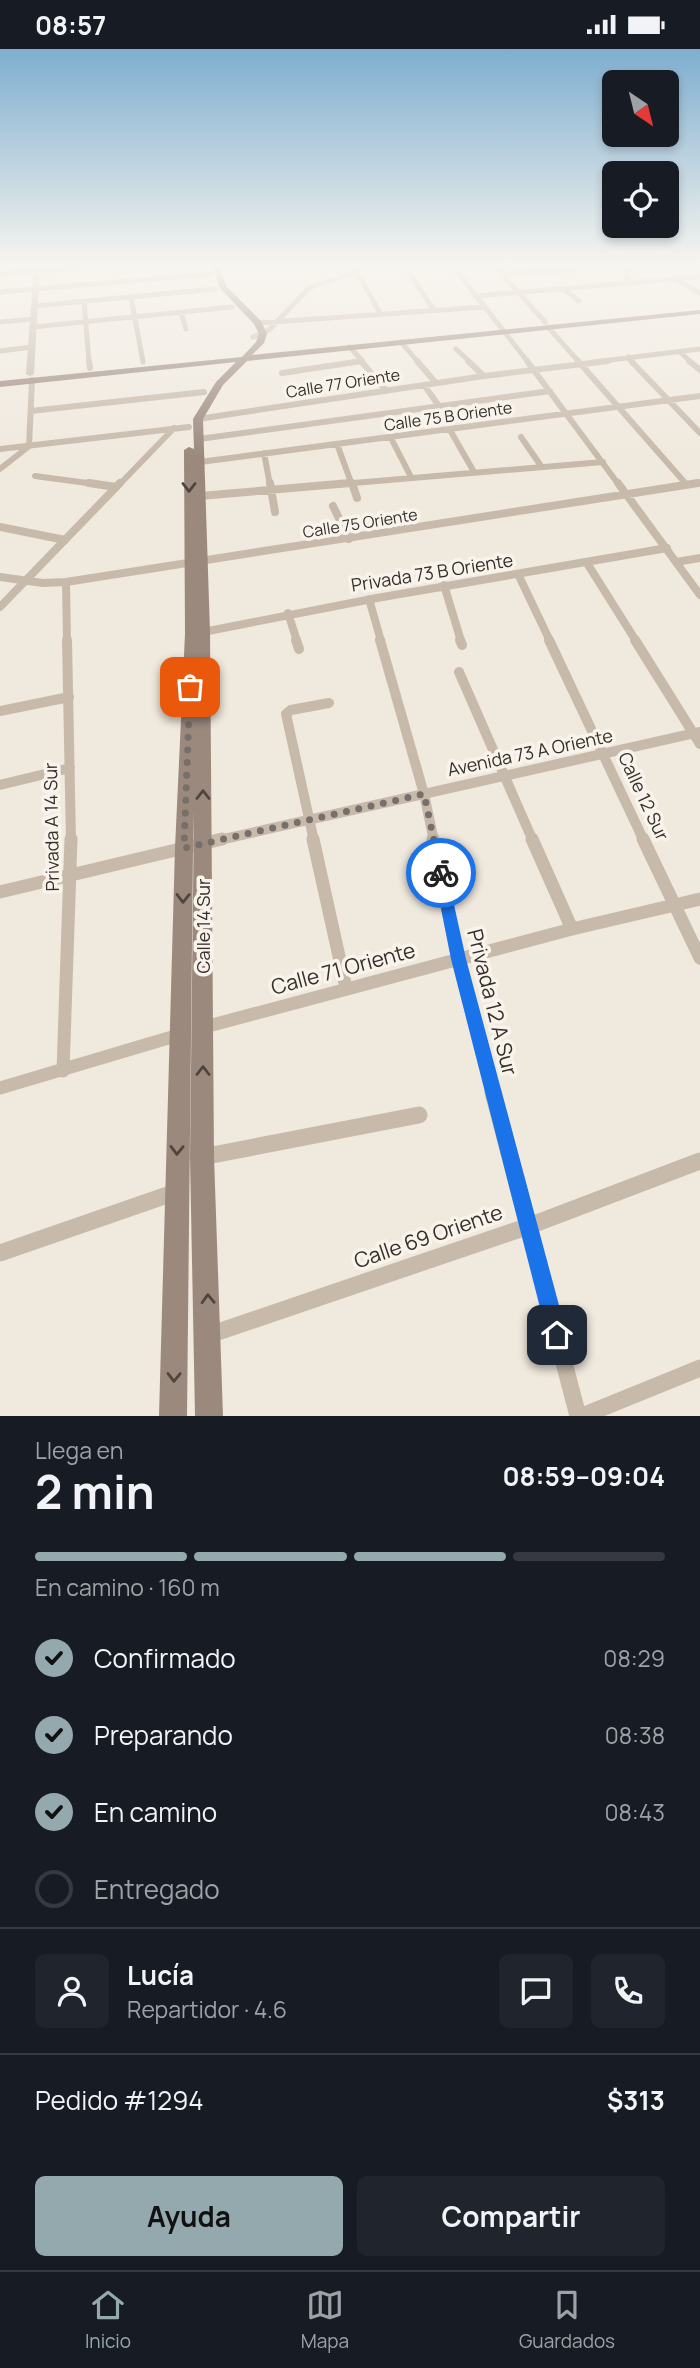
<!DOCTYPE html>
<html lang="es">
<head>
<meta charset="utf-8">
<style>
	:root { --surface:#171b24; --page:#20242c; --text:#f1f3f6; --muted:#9ea1a6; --line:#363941; --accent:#94a9ad }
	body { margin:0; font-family:Manrope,sans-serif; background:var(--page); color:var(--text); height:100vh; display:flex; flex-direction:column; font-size:26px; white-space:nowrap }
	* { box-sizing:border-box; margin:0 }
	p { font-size:23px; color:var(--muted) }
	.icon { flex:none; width:38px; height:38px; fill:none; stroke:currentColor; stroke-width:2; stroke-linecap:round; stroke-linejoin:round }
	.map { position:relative; height:1367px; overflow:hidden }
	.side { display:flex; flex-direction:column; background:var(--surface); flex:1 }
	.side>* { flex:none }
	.needle { width:46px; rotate:145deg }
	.buttons { position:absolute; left:602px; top:21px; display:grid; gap:14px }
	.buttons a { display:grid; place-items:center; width:77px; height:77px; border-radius:10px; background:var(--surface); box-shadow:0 4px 10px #0003; font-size:35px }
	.pin { position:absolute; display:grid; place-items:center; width:60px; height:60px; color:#fff; margin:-30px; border-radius:14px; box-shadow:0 4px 10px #0006 }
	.courier { position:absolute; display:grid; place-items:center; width:70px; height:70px; margin:-35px; border:5px solid #1a73e8; border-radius:50%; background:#fff; color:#222; box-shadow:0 2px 9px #0007 }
	.overview em { font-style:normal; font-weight:700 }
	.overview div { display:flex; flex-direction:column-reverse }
	.overview { display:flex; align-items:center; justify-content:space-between; height:119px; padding:0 35px }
	h1 { font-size:46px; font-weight:700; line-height:52px }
	.bar { display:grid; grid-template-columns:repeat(4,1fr); gap:10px 7px; align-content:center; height:84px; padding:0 35px }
	.bar i { height:9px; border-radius:5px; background:var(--line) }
	.bar .selected { background:var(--accent) }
	.bar p { grid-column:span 4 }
	.line { display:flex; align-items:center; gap:18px; padding:0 35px; border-top:2px solid var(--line) }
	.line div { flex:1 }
	.round { display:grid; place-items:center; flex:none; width:74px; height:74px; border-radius:10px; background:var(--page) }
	ol { padding:0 35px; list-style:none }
	li { display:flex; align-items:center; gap:21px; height:77px }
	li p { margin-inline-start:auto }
	li .icon { padding:7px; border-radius:50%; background:var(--accent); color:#111; stroke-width:4 }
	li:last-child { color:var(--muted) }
	li i { width:38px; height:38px; border:4px solid var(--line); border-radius:50% }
	.cta { display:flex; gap:14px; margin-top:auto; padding:14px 35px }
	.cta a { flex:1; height:80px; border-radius:10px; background:var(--accent); color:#111; font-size:28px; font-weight:700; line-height:80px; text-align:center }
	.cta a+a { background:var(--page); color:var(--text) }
	.status { display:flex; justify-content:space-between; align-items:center; height:49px; padding:0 35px; background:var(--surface); direction:ltr }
	.status svg { height:19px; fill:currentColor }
	.dock { display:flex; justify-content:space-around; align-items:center; height:98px; border-top:2px solid var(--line); background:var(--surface); font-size:19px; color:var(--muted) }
	.dock a { display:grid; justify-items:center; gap:4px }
	.dock .selected { color:var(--accent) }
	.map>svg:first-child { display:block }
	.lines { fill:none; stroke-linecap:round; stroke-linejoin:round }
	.minor-far5 { stroke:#c7baab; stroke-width:5 }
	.minor-far4 { stroke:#c7baab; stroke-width:6 }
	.minor-far3 { stroke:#c7baab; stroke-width:8 }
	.minor-far2 { stroke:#c7baab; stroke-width:10 }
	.minor-far1 { stroke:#c7baab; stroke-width:13 }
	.minor { stroke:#c7baab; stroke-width:17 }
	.tertiary { fill:#c7baab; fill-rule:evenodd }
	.secondary { fill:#9b897d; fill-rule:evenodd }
	.oneway { stroke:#4f453f }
	.route { fill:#1a73e8 }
	.done { stroke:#776f69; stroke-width:7; stroke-dasharray:0 12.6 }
	.labels { text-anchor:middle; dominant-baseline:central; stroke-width:7; stroke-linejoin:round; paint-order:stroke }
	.far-street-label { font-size:16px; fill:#362e2a; stroke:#f8f3eb }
	.street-label { font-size:18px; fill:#362e2a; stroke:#f8f3eb }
	.near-street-label { font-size:21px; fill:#362e2a; stroke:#f8f3eb }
</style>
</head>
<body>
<div class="status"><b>08:57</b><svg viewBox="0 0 49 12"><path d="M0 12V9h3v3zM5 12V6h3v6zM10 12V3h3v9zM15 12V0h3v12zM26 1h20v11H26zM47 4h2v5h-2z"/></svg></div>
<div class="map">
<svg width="700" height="1367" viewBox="0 0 700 1367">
	<rect width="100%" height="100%" fill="#f0e9de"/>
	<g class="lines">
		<!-- minor-far5 -->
		<path class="minor-far5" d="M353,216L380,264
			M404,216L433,260
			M452,216L528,313
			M494,216L545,273
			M0,225L113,216
			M503,225L577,221
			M675,230L700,244
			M627,234L628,216
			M564,240L579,252
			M0,243L210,225
			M475,247L700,228
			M131,248L143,313
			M84,252L89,313
			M34,257L215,240
			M181,264L186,280
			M0,273L33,270
			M258,274L484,258
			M33,278L232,258
			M548,278L579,313
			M253,288L269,281L309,239L356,223
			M401,293L418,313
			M350,298L363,313
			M456,300L470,313
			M0,302L32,298
			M680,303L691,313
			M628,308L633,313
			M353,313L362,312
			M594,313L700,300"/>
		<!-- minor-far4 -->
		<path class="minor-far4" d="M89,312L90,319
			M361,312L386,342
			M417,312L436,334
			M468,312L484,327
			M527,312L619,436
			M578,312L687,436
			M631,312L700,384
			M689,312L700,321
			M282,324L362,312
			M424,336L439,357
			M31,362L204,343
			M198,370L484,327L608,312
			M450,381L474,423
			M521,388L541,417
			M391,389L411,428
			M199,390L550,342
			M337,395L352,436
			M29,397L32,331
			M0,400L189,378
			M264,404L270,436
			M200,413L700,347
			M0,420L28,398
			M35,427L102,436
			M119,436L174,379
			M330,436L603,413
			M687,436L700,434"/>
		<!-- minor-far3 -->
		<path class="minor-far3" d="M89,434L116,438
			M270,434L275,463
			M352,434L357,449
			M618,434L700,546
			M200,447L350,434
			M333,457L349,490
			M0,478L65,491
			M676,513L700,509
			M587,514L636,592
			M518,525L550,592
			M0,528L43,534L66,533L698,434
			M66,533L67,592
			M444,536L461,592
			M369,550L381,592
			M0,558L120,434
			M288,564L297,592
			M203,583L377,549L667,499"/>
		<!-- minor-far2 -->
		<path class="minor-far2" d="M67,591L71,792
			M296,591L299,600
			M380,591L424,745L434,792
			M460,591L462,596
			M549,591L644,792
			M635,591L700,695
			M459,623L533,792
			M0,662L69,648
			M0,736L70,719
			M215,792L700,683
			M314,792L286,665L291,661L329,654"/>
		<!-- minor-far1 -->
		<path class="minor-far1" d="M313,790L346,939
			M433,790L458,910L493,1045
			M532,790L572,880
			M643,790L700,909
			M0,843L222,790
			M201,979L572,880L700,850
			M63,1022L71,790
			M0,1039L182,985"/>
		<!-- minor -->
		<path class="minor" d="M493,1043L578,1367
			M202,1108L419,1066
			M0,1204L176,1143
			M209,1286L529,1177L700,1112
			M582,1367L700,1319"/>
		<!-- tertiary -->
		<path class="tertiary" d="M34,216H40L34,325L30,327L26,325Z"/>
		<!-- secondary -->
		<path class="secondary" d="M213,216H219L226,237L261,272L267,285L264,294L252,306L700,261V265L247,312L223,336L203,370L210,583L214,1108L223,1367H195L190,1108L194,761L193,799L187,1367H159L175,799L185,585L184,401L189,398L194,400L193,370L216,333L236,313L0,338V332L242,308L256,293L259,285L254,275L219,238Z"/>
	</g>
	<!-- one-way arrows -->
	<defs><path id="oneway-chevron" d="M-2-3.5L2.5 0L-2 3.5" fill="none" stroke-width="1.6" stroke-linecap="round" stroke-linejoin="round" transform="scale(1.75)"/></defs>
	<g class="oneway">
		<use href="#oneway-chevron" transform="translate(189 438) rotate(90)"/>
		<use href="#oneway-chevron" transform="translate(203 746) rotate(-90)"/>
		<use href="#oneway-chevron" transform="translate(183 849) rotate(91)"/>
		<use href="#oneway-chevron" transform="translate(203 1022) rotate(-90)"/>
		<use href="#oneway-chevron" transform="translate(177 1101) rotate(91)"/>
		<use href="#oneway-chevron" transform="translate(208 1250) rotate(-92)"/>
		<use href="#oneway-chevron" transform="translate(174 1328) rotate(91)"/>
	</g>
	<!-- sky -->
	<linearGradient id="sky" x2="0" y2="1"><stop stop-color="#7eaecf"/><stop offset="0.53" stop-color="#f8f5f0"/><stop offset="1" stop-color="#f8f5f0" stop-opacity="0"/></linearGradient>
	<rect width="700" height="407" fill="url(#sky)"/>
	<!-- route -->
	<path class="route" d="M441,818L447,824L466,910L567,1286L564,1293L557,1296L550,1293L547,1286L451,910L434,824Z"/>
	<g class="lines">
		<!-- done -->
		<path class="done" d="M190,638L184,799L424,745L441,824"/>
	</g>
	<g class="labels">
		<!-- far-street labels -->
		<g class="far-street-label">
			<text transform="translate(343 334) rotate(-9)">Calle 77 Oriente</text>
			<text transform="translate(448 367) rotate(-8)">Calle 75 B Oriente</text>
			<text transform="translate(360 474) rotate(-9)">Calle 75 Oriente</text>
		</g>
		<!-- street labels -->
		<g class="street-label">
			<text transform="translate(432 523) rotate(-9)">Privada 73 B Oriente</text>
			<text transform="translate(530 703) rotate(-12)">Avenida 73 A Oriente</text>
			<text transform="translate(644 747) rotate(65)">Calle 12 Sur</text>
			<text transform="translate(51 778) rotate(-91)">Privada A 14 Sur</text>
			<text transform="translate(203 877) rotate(-90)">Calle 14 Sur</text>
		</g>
		<!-- near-street labels -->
		<g class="near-street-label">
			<text transform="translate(343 919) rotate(-15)">Calle 71 Oriente</text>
			<text transform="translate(493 953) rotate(76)">Privada 12 A Sur</text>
			<text transform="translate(428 1187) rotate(-19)">Calle 69 Oriente</text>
		</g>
	</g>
</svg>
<div class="buttons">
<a><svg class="needle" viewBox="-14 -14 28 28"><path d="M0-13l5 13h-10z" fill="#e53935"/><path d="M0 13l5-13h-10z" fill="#9ea1a6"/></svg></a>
<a><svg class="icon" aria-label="locate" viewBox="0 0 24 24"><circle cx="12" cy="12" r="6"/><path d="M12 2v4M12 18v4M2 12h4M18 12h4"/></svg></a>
</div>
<div class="pin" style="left:190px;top:638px;background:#ea580c"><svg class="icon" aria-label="bag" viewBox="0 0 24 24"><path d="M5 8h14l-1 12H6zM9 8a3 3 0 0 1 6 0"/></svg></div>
<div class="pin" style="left:557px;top:1286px;background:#1f2937"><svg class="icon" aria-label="home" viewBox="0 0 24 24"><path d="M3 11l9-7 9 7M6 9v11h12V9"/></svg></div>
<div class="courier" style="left:441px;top:824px"><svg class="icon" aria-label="bike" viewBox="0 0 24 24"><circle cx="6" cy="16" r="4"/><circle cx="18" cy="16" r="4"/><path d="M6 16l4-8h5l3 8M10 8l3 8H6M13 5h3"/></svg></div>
</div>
<section class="side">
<div class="overview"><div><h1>2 min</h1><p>Llega en</p></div><em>08:59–09:04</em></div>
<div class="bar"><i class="selected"></i><i class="selected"></i><i class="selected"></i><i></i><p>En camino · 160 m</p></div>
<ol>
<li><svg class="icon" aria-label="check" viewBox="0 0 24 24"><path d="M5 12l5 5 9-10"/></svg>Confirmado<p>08:29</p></li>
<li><svg class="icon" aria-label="check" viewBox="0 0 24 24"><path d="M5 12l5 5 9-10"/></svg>Preparando<p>08:38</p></li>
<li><svg class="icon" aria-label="check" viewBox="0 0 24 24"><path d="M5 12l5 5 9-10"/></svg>En camino<p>08:43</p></li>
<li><i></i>Entregado</li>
</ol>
<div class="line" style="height:126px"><a class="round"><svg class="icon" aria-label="person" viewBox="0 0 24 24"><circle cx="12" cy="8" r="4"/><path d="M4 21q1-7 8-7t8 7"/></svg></a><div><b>Lucía</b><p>Repartidor · 4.6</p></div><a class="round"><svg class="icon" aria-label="chat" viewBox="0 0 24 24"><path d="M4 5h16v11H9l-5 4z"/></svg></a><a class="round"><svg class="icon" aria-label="phone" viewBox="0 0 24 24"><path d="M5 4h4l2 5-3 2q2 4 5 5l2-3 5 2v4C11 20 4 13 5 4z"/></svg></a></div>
<div class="line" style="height:91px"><div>Pedido #1294</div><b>$313</b></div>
<div class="cta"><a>Ayuda</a><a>Compartir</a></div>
</section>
<nav class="dock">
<a class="selected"><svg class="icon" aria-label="home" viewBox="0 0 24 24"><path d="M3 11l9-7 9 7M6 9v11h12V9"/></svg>Inicio</a>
<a><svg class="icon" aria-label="map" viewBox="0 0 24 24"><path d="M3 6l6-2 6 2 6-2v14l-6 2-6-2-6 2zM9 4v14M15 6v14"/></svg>Mapa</a>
<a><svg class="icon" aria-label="saved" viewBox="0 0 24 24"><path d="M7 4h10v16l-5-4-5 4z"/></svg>Guardados</a>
</nav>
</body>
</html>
